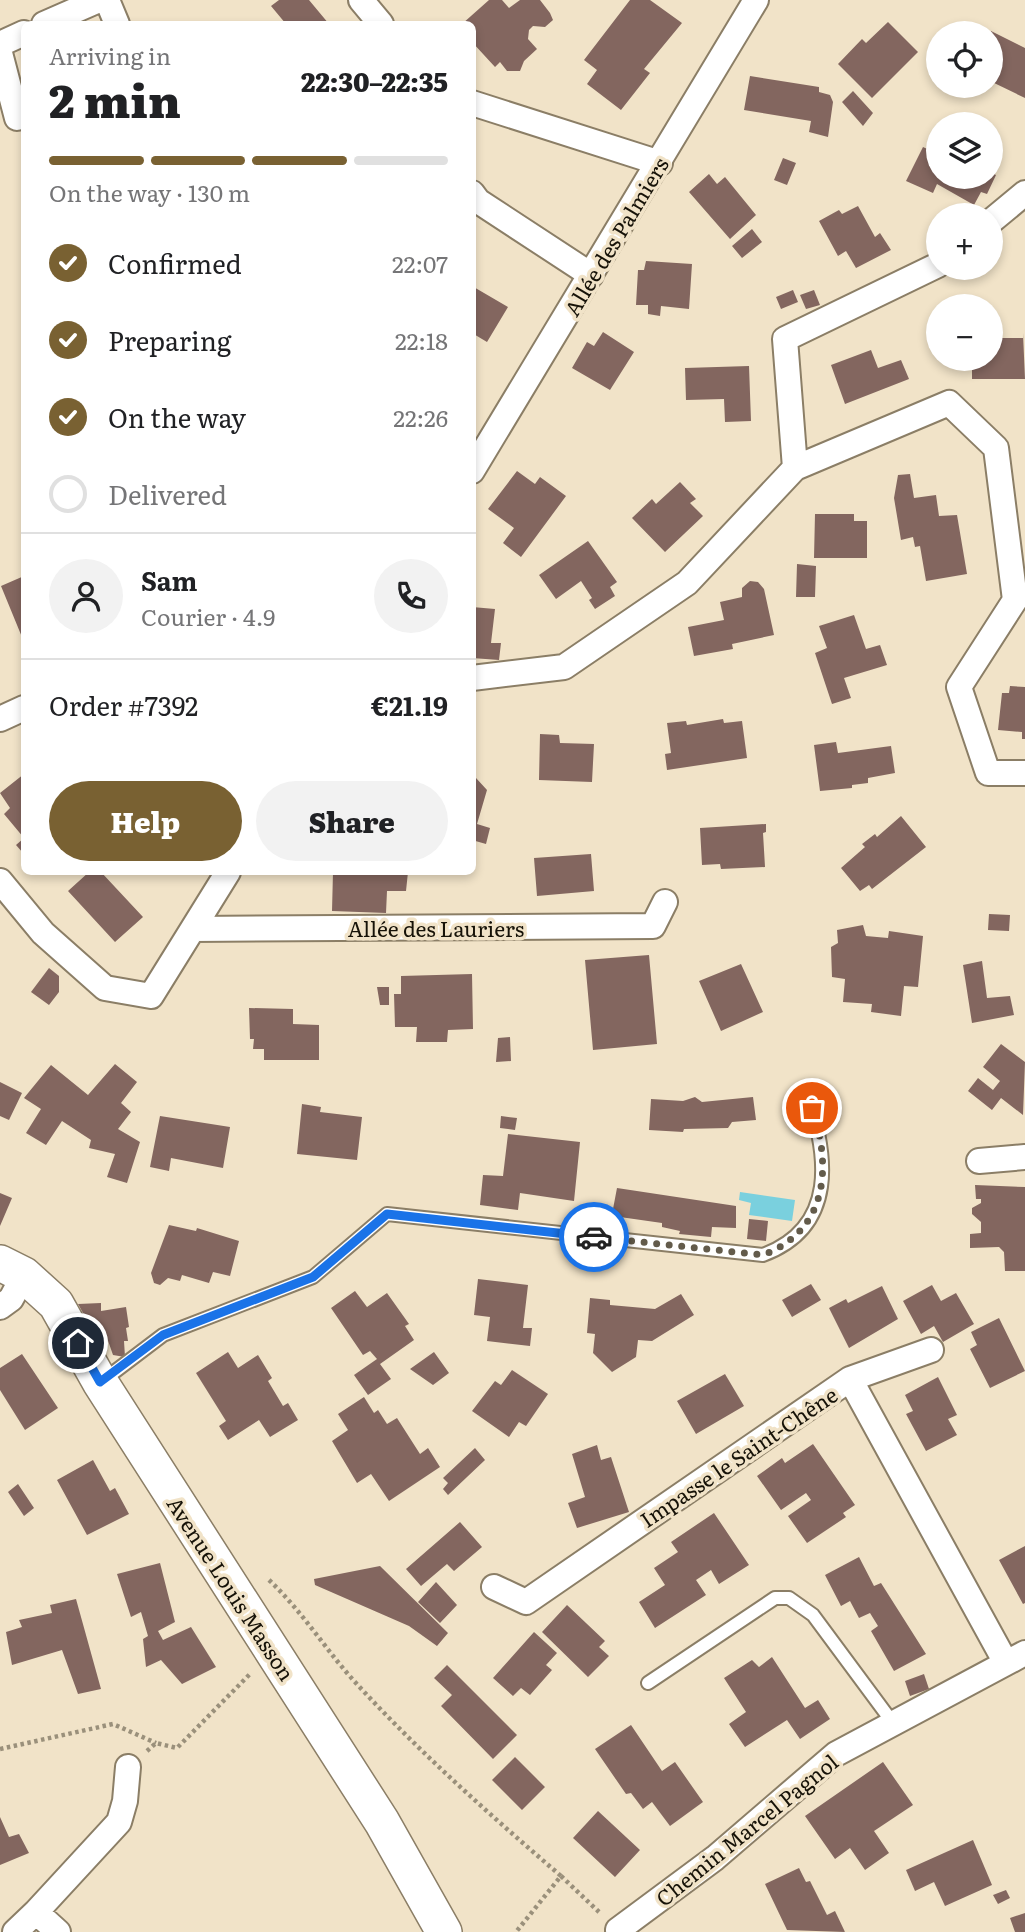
<!DOCTYPE html>
<html lang="en">
<head>
<meta charset="utf-8">
<style>
	:root { --surface:#fff; --page:#f2f2f2; --text:#202124; --muted:#757577; --line:#e0e0e0; --accent:#796132 }
	body { margin:0; font-family:Literata,serif; background:var(--page); color:var(--text); height:100vh; display:flex; flex-direction:column; font-size:26px; white-space:nowrap }
	* { box-sizing:border-box; margin:0 }
	p { font-size:23px; color:var(--muted) }
	.icon { flex:none; width:38px; height:38px; fill:none; stroke:currentColor; stroke-width:2; stroke-linecap:round; stroke-linejoin:round }
	.map { position:relative; flex:1; overflow:hidden }
	.side { position:absolute; left:21px; top:21px; width:455px; height:854px; display:flex; flex-direction:column; background:var(--surface); border-radius:10px; box-shadow:0 4px 10px #0003 }
	.side>* { flex:none }
	.fabs { position:absolute; left:926px; top:21px; display:grid; gap:14px }
	.fabs a { display:grid; place-items:center; width:77px; height:77px; border-radius:50%; background:var(--surface); box-shadow:0 4px 10px #0003; font-size:35px }
	.pin { position:absolute; display:grid; place-items:center; width:60px; height:60px; color:#fff; margin:-30px; border:4px solid #fff; border-radius:50%; box-shadow:0 2px 7px #0007 }
	.courier { position:absolute; display:grid; place-items:center; width:70px; height:70px; margin:-35px; border:5px solid #1a73e8; border-radius:50%; background:#fff; color:#222; box-shadow:0 2px 9px #0007 }
	.head em { font-style:normal; font-weight:800 }
	.head div { display:flex; flex-direction:column-reverse }
	.head { display:flex; align-items:center; justify-content:space-between; height:119px; padding:0 28px }
	h1 { font-size:46px; font-weight:800; line-height:52px }
	.bar { display:grid; grid-template-columns:repeat(4,1fr); gap:10px 7px; align-content:center; height:84px; padding:0 28px }
	.bar i { height:9px; border-radius:5px; background:var(--line) }
	.bar .current { background:var(--accent) }
	.bar p { grid-column:span 4 }
	.line { display:flex; align-items:center; gap:18px; padding:0 28px; border-top:2px solid var(--line) }
	.line div { flex:1 }
	.round { display:grid; place-items:center; flex:none; width:74px; height:74px; border-radius:37px; background:var(--page) }
	ol { padding:0 28px; list-style:none }
	li { display:flex; align-items:center; gap:21px; height:77px }
	li p { margin-inline-start:auto }
	li .icon { padding:7px; border-radius:50%; background:var(--accent); color:#fff; stroke-width:4 }
	li:last-child { color:var(--muted) }
	li i { width:38px; height:38px; border:4px solid var(--line); border-radius:50% }
	.primary-button { display:flex; gap:14px; margin-top:auto; padding:14px 28px }
	.primary-button a { flex:1; height:80px; border-radius:42px; background:var(--accent); color:#fff; font-size:28px; font-weight:800; line-height:80px; text-align:center }
	.primary-button a+a { background:var(--page); color:var(--text) }
	.map>svg:first-child { display:block }
	.water { fill:#7ad0de }
	.building { fill:#83665f }
	.lines { fill:none; stroke-linecap:round; stroke-linejoin:round }
	.lane-casing { stroke:#8b7e66; stroke-width:16 }
	.street-casing { stroke:#8b7e66; stroke-width:28 }
	.secondary-casing { stroke:#8b7e66; stroke-width:38 }
	.path { stroke:#9a907b; stroke-width:4.5; stroke-dasharray:3.5 3.5; stroke-linecap:butt }
	.lane { stroke:#fff; stroke-width:12 }
	.street { stroke:#fff; stroke-width:24 }
	.secondary { stroke:#fff; stroke-width:35 }
	.done { stroke:#635b4b; stroke-width:7; stroke-dasharray:0 12.6 }
	.route { stroke:#1a73e8; stroke-width:9 }
	.labels { text-anchor:middle; dominant-baseline:central; stroke-width:7; stroke-linejoin:round; paint-order:stroke }
	.street-label { font-size:21px; fill:#161208; stroke:#f1e3c8 }
</style>
</head>
<body>
<div class="map">
<svg width="1025" height="1932" viewBox="0 0 1025 1932">
	<rect width="100%" height="100%" fill="#f1e3c8"/>
	<!-- water -->
	<path class="water" d="M740,1192L795,1200L792,1221L749,1215L751,1203L739,1200Z"/>
	<!-- building -->
	<path class="building" d="M279,0H309L329,24H286L271,6Z
		M489,0H502L509,8L520,0H540L550,13L553,20L545,27L533,26L529,30L528,39L537,49L524,61L520,71H507L500,62L495,67L472,42V24H462Z
		M630,0H650L682,23L644,69L650,73L621,110L587,84L597,70L584,60Z
		M888,22L918,52L872,98L838,64L862,39L866,43Z
		M991,31L1025,48V98L990,81Z
		M750,76L819,87V92L830,95L833,102L828,137L809,132L811,121L744,110Z
		M853,91L873,113L863,126L842,102Z
		M923,147L938,154V177H990V172L996,175L987,194L981,192L974,205L937,184L933,193L906,181Z
		M783,158L796,163L787,185L774,180Z
		M709,174L717,184L725,177L756,215L730,239L689,192Z
		M858,206L875,237L880,233L891,250L856,268L846,251L838,256L819,221L839,210L842,214Z
		M752,229L762,242L742,258L732,246Z
		M646,261L692,264L689,309L661,306L660,316L648,314V305H636L638,270H644Z
		M472,286L508,307L487,342L472,333Z
		M793,290L798,302L781,309L776,297Z
		M814,290L820,305L806,309L800,295Z
		M603,332L634,352L610,390L572,368L587,342L594,346Z
		M1023,333L1025,379H972V359H990V338H1023Z
		M871,350L878,368L901,360L909,379L845,404L831,365Z
		M749,366L751,421L725,422L724,399L686,400L685,368Z
		M517,471L535,484L540,477L566,496L521,557L503,543L514,528L488,509Z
		M910,474L914,498L936,495L939,516L957,515L967,574L926,581L920,546L915,547L913,537L901,540L894,498L898,475Z
		M680,482L696,499L690,503L703,516L665,552L632,518L652,499L656,504Z
		M815,514H854V521H867V558H814Z
		M588,541L617,582L610,587L615,596L595,609L589,600L592,598L581,581L556,599L539,575Z
		M797,564L816,566L815,597H796Z
		M24,576V642L1,586Z
		M750,581L758,582L764,589L774,635L732,644L733,649L694,656L688,627L724,620L720,602L742,597V588Z
		M472,607L495,609L491,643H501L499,660L472,658Z
		M854,615L866,649L880,645L887,665L844,678L851,698L832,704L815,653L827,648L819,626Z
		M1010,686L1025,687V739H1022V732L998,730L1002,693H1009Z
		M723,719L724,723L742,721L747,758L667,770L665,754L671,753L667,723L686,721L687,725Z
		M540,734L559,735L560,743L594,744L592,782L539,780Z
		M836,742L838,753L891,746L895,773L868,778V783L852,785V788L820,791L814,745Z
		M24,774V853H23L16,845L24,838L4,814L10,808L0,793Z
		M476,778L487,790L477,824L490,828L486,844L472,840V780Z
		M901,816L926,847L872,889L869,885L860,891L841,868L865,847L862,844L875,834L877,837Z
		M766,824V832L763,833L765,867L721,869L720,864L702,865L700,828Z
		M591,854L594,891L537,896L534,858Z
		M89,872H101L143,917L115,942L68,891Z
		M333,872H408L406,891H387L386,913L332,911Z
		M989,914L1010,915L1009,931L988,930Z
		M863,925L866,936L888,938L889,931L923,936L918,987L904,986L901,1016L871,1012L872,1004L843,1002L845,979L832,977L831,947L838,943L837,930Z
		M649,955L657,1044L593,1050L585,960Z
		M982,961L987,998L1010,996L1014,1015L972,1023L963,965Z
		M741,964L763,1012L721,1031L699,981Z
		M49,968L59,976V992L49,1005L31,992Z
		M472,974L473,1029L448,1030L447,1042H416L417,1027H395L394,994H401V976Z
		M377,987H389V1005H380Z
		M249,1008L293,1009V1024L319,1025V1060H264V1049H253L254,1039H250Z
		M510,1037L511,1061L496,1062L498,1038Z
		M1001,1044L1025,1062L1023,1115L1001,1098L992,1110L968,1091L978,1078L993,1090L1000,1081L983,1067Z
		M115,1064L137,1082L121,1103L131,1112L118,1129L140,1142L127,1183L107,1177L115,1154L89,1148L91,1140L62,1121L46,1145L26,1133L41,1109L24,1098L51,1065L88,1095Z
		M0,1082L22,1093L9,1120L0,1116Z
		M695,1097L702,1102L753,1097L756,1120L732,1122L728,1128L684,1129L683,1132L649,1130L651,1099L683,1101Z
		M302,1104L321,1107L320,1112L362,1117L357,1160L297,1154Z
		M160,1116L230,1127L223,1168L171,1158L169,1171L150,1167Z
		M501,1116L517,1118L515,1130L500,1128Z
		M508,1134L580,1142L574,1201L520,1193L518,1210L480,1205L483,1175L503,1176Z
		M975,1185L1025,1187V1271H1005L1004,1252L999,1247L970,1248V1234L981,1233V1222L972,1214V1208L981,1203V1199H976Z
		M617,1188L736,1206V1228L712,1227L711,1237L679,1234L680,1231L662,1227V1223L613,1216L612,1223L595,1222L597,1206L613,1209Z
		M0,1193L12,1198L0,1226Z
		M573,1211L589,1213L587,1228L572,1225Z
		M749,1219L768,1221L766,1241L747,1239Z
		M169,1225L196,1231L197,1228L239,1241L230,1276L213,1272L209,1283L182,1275L180,1281L168,1278L160,1285L154,1283L151,1273Z
		M478,1279L528,1285L523,1328H532L530,1346L487,1341L490,1317L474,1315Z
		M811,1284L821,1300L792,1317L782,1300Z
		M932,1285L941,1301L956,1293L974,1324L943,1342L934,1326L921,1334L903,1301Z
		M882,1286L898,1319L849,1348L829,1308L846,1299L848,1303Z
		M355,1291L367,1307L387,1293L409,1324L405,1326L414,1340L380,1364L391,1379L368,1395L354,1375L377,1359L370,1351L363,1355L331,1308Z
		M681,1294L694,1315L652,1341L638,1340L636,1357L612,1372L593,1353L595,1334L587,1333L590,1298L610,1300V1305L655,1309Z
		M101,1303V1311L126,1307L129,1327L126,1328L128,1341H124L125,1357L113,1355L105,1332L96,1336L78,1304Z
		M999,1318L1025,1371L990,1388L970,1349L977,1345L971,1332Z
		M228,1352L238,1368L258,1355L272,1378L268,1381L283,1406L288,1403L298,1420L270,1437L259,1420L228,1440L219,1426L226,1421L196,1373Z
		M434,1352L449,1373L433,1385L410,1369Z
		M22,1354L58,1408L25,1430L0,1390V1368Z
		M512,1370L548,1394L526,1426L519,1422L509,1437L472,1411L495,1381L501,1385Z
		M725,1374L744,1406L696,1434L677,1401Z
		M938,1377L957,1415L948,1419L957,1435L926,1451L906,1414L913,1411L905,1395Z
		M364,1397L374,1413L378,1410L387,1424L397,1418L420,1454L428,1448L440,1467L389,1501L371,1474L357,1483L332,1441L348,1430L338,1414Z
		M813,1444L855,1505L843,1513L846,1517L807,1543L788,1516L811,1500L806,1493L781,1510L757,1476L782,1458L785,1463Z
		M597,1445L601,1460L611,1457L629,1512L577,1528L568,1503L585,1497L572,1454Z
		M475,1448L485,1460L448,1495L443,1489L448,1483L443,1478Z
		M93,1460L110,1491L115,1488L129,1514L87,1535L57,1480Z
		M18,1484L34,1508L24,1516L8,1492Z
		M714,1513L749,1565L719,1584L711,1570L696,1580L706,1595L655,1628L639,1602L665,1585L654,1568L678,1552L671,1542Z
		M460,1522L482,1547L454,1571L447,1564L421,1586L406,1569Z
		M1025,1546V1603L1023,1604L999,1560Z
		M859,1557L874,1586L881,1583L926,1654L894,1671L871,1631L878,1626L870,1613L859,1618L850,1601L841,1606L825,1575Z
		M160,1563L175,1622L158,1631L163,1640L191,1627L216,1667L182,1684L161,1660L146,1667L143,1639L148,1636L141,1612L131,1617L117,1574Z
		M380,1566L448,1633L437,1646L409,1626L315,1585L314,1579Z
		M436,1582L457,1605L440,1623L418,1602Z
		M76,1599L101,1689L78,1694L62,1650L12,1665L6,1632L22,1627L19,1620L52,1613L50,1605Z
		M567,1605L605,1641L599,1647L609,1656L588,1677L542,1632Z
		M534,1632L557,1653L546,1665L552,1670L530,1695L521,1688L513,1696L493,1678Z
		M772,1657L805,1708L818,1700L830,1719L800,1739L787,1720L745,1747L729,1724L746,1712L724,1678L752,1660L759,1667Z
		M447,1665L517,1735L493,1759L441,1706L452,1695L434,1678Z
		M924,1674L929,1689L910,1696L905,1681Z
		M631,1725L662,1771L675,1762L703,1802L670,1826L652,1802L643,1809L631,1793L626,1794L595,1749Z
		M515,1757L545,1787L522,1810L492,1780Z
		M883,1762L913,1805L874,1831L889,1853L865,1870L850,1848L835,1859L805,1816Z
		M598,1811L640,1850L615,1877L573,1838Z
		M0,1817L9,1837L19,1834L29,1853L0,1865Z
		M973,1840L992,1885L945,1906L934,1882L915,1891L906,1870Z
		M799,1868L806,1882L810,1881L827,1915L835,1911L845,1932L787,1930L765,1884Z
		M1006,1890L1010,1898L998,1904L993,1895Z
		M1025,1913V1932H1015L1010,1918Z"/>
	<g class="lines">
		<!-- lane casing -->
		<g class="lane-casing">
			<path id="lane" d="M101,1382L163,1335L313,1277L387,1214L763,1255C838,1227 828,1155 807,1093
				M648,1683L775,1598H789L813,1615L893,1723"/>
		</g>
		<!-- street casing -->
		<g class="street-casing">
			<path id="street" d="M107,0L117,24
				M361,0L381,24
				M44,24L99,0
				M0,44L24,33
				M0,53L17,118
				M472,103L660,163
				M472,193L478,201L591,275
				M990,222L1025,193
				M795,468L949,403L996,448L1015,600L959,687L988,773H1025
				M472,471L756,0
				M472,678L564,667L687,583L795,468L785,339L938,265
				M0,719L24,708
				M0,881L43,933L105,988L151,996L228,872
				M193,929L653,926L665,902
				M979,1161L1025,1157
				M0,1307L11,1299L24,1275
				M850,1379L931,1350
				M494,1587L526,1602L850,1379L1006,1663
				M36,1912L119,1822L125,1801L128,1767
				M618,1930L715,1858L836,1754L1025,1653
				M15,1932L36,1912L58,1932"/>
		</g>
		<!-- secondary casing -->
		<g class="secondary-casing">
			<path id="secondary" d="M0,1263L24,1275L56,1304L100,1382L382,1822L444,1932"/>
		</g>
		<!-- path -->
		<path class="path" d="M269,1580C302,1611 325,1649 355,1682C419,1752 489,1814 561,1876L516,1932
			M0,1749L113,1724L156,1743
			M147,1751L156,1743L177,1748L250,1674
			M561,1876L599,1912"/>
		<!-- lane -->
		<use href="#lane" class="lane"/>
		<!-- street -->
		<use href="#street" class="street"/>
		<!-- secondary -->
		<use href="#secondary" class="secondary"/>
	</g>
	<g class="lines">
		<!-- done -->
		<path class="done" d="M594,1237L763,1255C828,1230 832,1167 812,1108"/>
		<!-- route -->
		<path class="route" d="M78,1343L100,1382L163,1335L313,1277L387,1214L594,1237"/>
	</g>
	<g class="labels">
		<!-- street labels -->
		<g class="street-label">
			<text transform="translate(615 236) rotate(-59)">Allée des Palmiers</text>
			<text x="436" y="927">Allée des Lauriers</text>
			<text transform="translate(738 1456) rotate(-34)">Impasse le Saint-Chêne</text>
			<text transform="translate(232 1588) rotate(57)">Avenue Louis Masson</text>
			<text transform="translate(746 1829) rotate(-39)">Chemin Marcel Pagnol</text>
		</g>
	</g>
</svg>
<div class="fabs">
<a><svg class="icon" aria-label="locate" viewBox="0 0 24 24"><circle cx="12" cy="12" r="6"/><path d="M12 2v4M12 18v4M2 12h4M18 12h4"/></svg></a>
<a><svg class="icon" aria-label="layers" viewBox="0 0 24 24"><path d="M12 4l9 5-9 5-9-5zM3 14l9 5 9-5"/></svg></a>
<a>+</a>
<a>−</a>
</div>
<div class="pin" style="left:812px;top:1108px;background:#ea580c"><svg class="icon" aria-label="bag" viewBox="0 0 24 24"><path d="M5 8h14l-1 12H6zM9 8a3 3 0 0 1 6 0"/></svg></div>
<div class="pin" style="left:78px;top:1343px;background:#1f2937"><svg class="icon" aria-label="home" viewBox="0 0 24 24"><path d="M3 11l9-7 9 7M6 9v11h12V9"/></svg></div>
<div class="courier" style="left:594px;top:1237px"><svg class="icon" aria-label="car" viewBox="0 0 24 24"><path d="M5 17H2v-5l4-1 3-4h7l3 4 3 1v5h-3M9 17h6M6 11h13"/><circle cx="7" cy="17" r="2"/><circle cx="17" cy="17" r="2"/></svg></div>
<section class="side">
<div class="head"><div><h1>2 min</h1><p>Arriving in</p></div><em>22:30–22:35</em></div>
<div class="bar"><i class="current"></i><i class="current"></i><i class="current"></i><i></i><p>On the way · 130 m</p></div>
<ol>
<li><svg class="icon" aria-label="check" viewBox="0 0 24 24"><path d="M5 12l5 5 9-10"/></svg>Confirmed<p>22:07</p></li>
<li><svg class="icon" aria-label="check" viewBox="0 0 24 24"><path d="M5 12l5 5 9-10"/></svg>Preparing<p>22:18</p></li>
<li><svg class="icon" aria-label="check" viewBox="0 0 24 24"><path d="M5 12l5 5 9-10"/></svg>On the way<p>22:26</p></li>
<li><i></i>Delivered</li>
</ol>
<div class="line" style="height:126px"><a class="round"><svg class="icon" aria-label="person" viewBox="0 0 24 24"><circle cx="12" cy="8" r="4"/><path d="M4 21q1-7 8-7t8 7"/></svg></a><div><b>Sam</b><p>Courier · 4.9</p></div><a class="round"><svg class="icon" aria-label="phone" viewBox="0 0 24 24"><path d="M5 4h4l2 5-3 2q2 4 5 5l2-3 5 2v4C11 20 4 13 5 4z"/></svg></a></div>
<div class="line" style="height:91px"><div>Order #7392</div><b>€21.19</b></div>
<div class="primary-button"><a>Help</a><a>Share</a></div>
</section>
</div>
</body>
</html>
